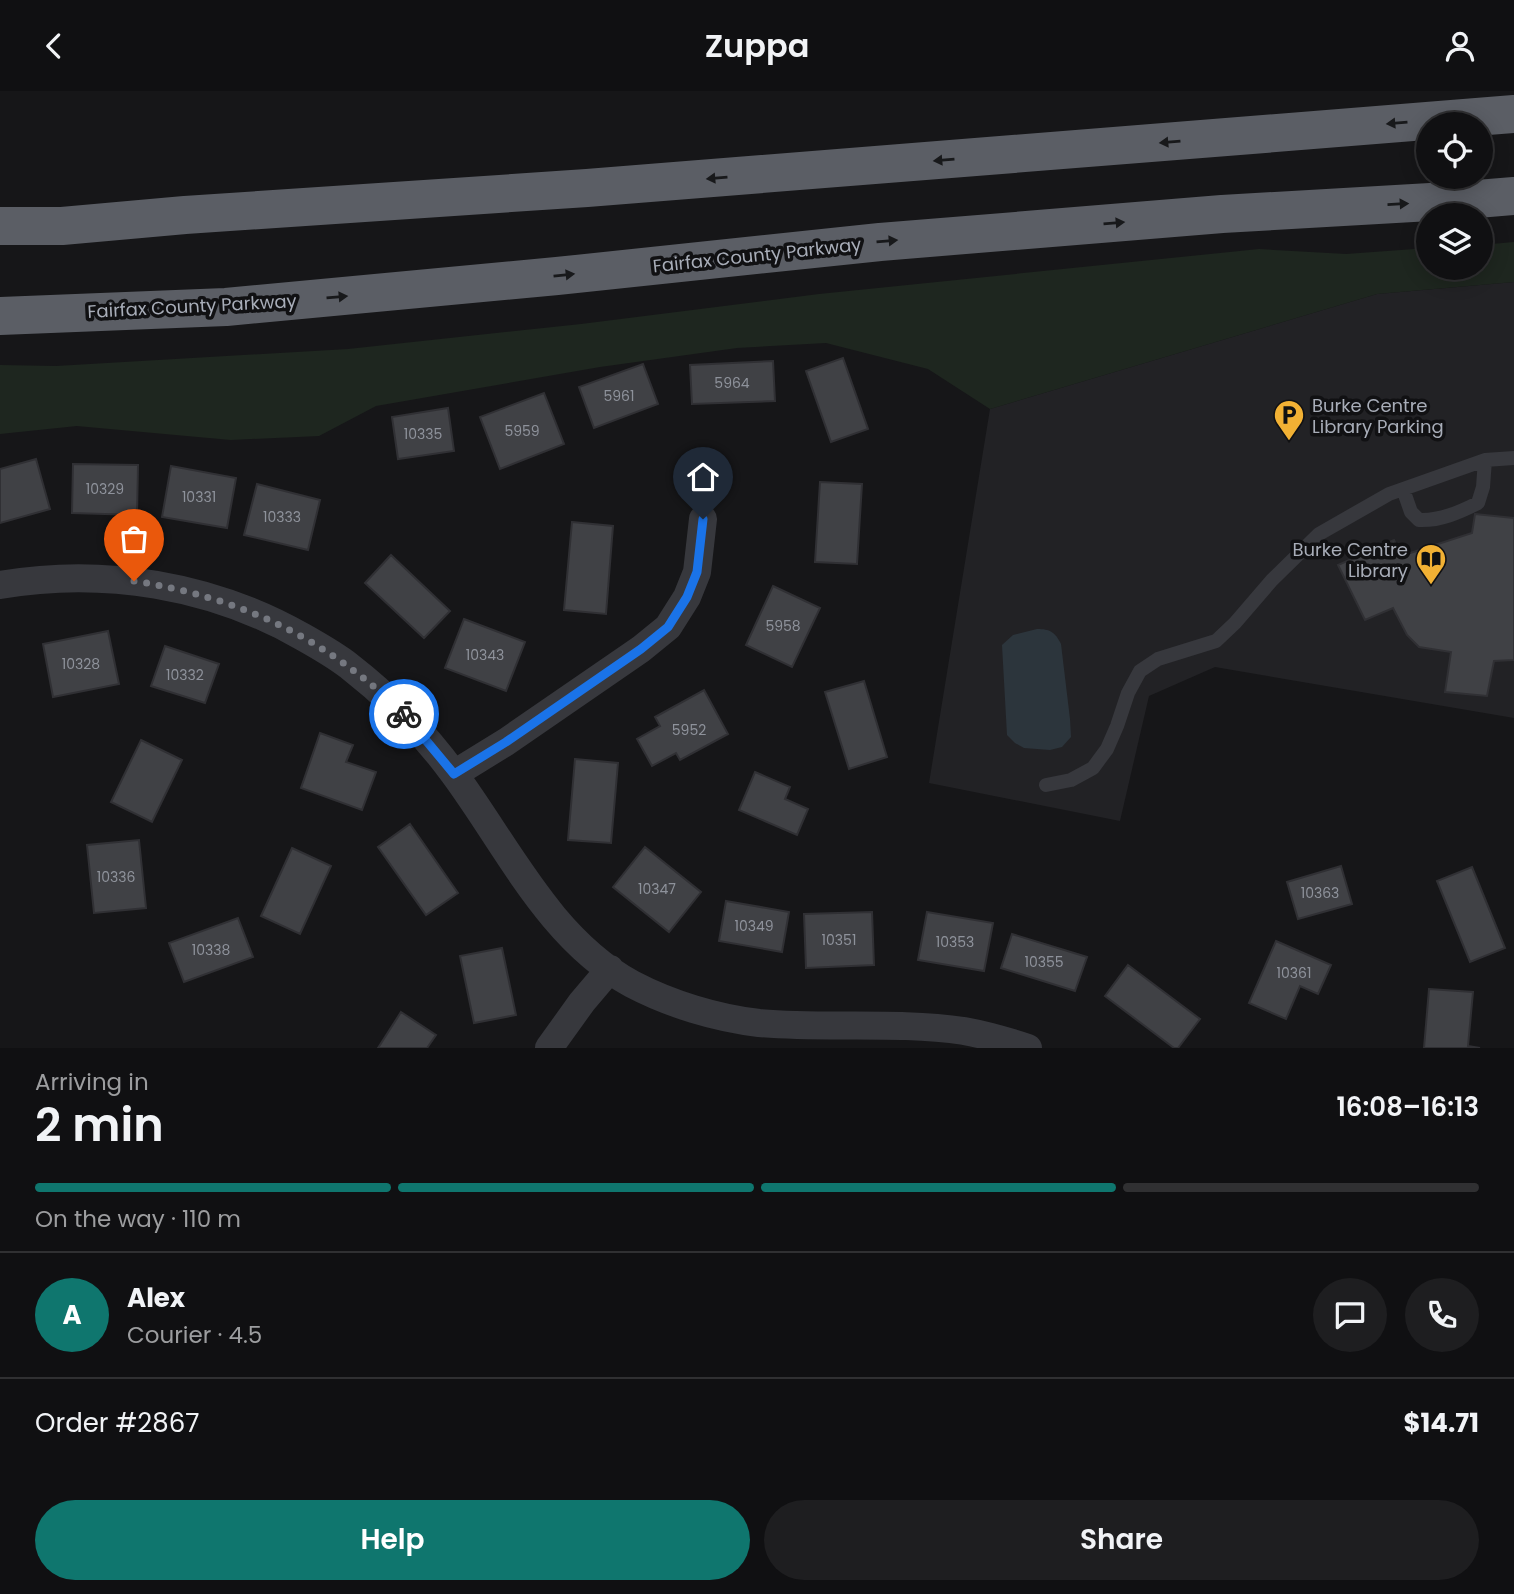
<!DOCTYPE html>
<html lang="en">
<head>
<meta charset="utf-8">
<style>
	:root { --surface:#101012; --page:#1e1e20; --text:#f1f3f6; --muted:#9c9d9f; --line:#303032; --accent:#0f766e }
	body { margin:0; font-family:Poppins,sans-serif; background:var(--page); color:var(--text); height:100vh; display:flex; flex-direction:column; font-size:26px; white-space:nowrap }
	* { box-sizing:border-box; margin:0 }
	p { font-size:23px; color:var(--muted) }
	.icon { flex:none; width:38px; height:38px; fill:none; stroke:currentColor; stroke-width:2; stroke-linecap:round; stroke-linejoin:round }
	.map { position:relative; height:957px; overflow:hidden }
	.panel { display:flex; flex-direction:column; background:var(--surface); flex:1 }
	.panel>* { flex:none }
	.controls { position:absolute; left:1416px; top:21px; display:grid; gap:14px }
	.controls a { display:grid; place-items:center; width:77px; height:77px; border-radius:50%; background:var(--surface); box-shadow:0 4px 18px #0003,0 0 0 2px var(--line); font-size:35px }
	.pin { position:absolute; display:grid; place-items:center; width:60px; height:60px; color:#fff; margin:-72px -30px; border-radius:50% 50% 50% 0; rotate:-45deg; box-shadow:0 0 7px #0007 }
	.pin .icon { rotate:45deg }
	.courier { position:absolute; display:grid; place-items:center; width:70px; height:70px; margin:-35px; border:5px solid #1a73e8; border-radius:50%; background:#fff; color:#222; box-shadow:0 2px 9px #0007 }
	.overview em { font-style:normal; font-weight:600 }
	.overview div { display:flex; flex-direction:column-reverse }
	.overview { display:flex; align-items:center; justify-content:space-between; height:119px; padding:0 35px }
	h1 { font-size:46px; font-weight:600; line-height:52px }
	.bar { display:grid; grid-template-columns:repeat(4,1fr); gap:10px 7px; align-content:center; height:84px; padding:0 35px }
	.bar i { height:9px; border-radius:5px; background:var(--line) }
	.bar .current { background:var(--accent) }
	.bar p { grid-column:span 4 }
	.line { display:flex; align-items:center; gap:18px; padding:0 35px; border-top:2px solid var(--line) }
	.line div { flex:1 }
	.round { display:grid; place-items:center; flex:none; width:74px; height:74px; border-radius:37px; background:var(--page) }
	.primary-button { display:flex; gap:14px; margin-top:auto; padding:14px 35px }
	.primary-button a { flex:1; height:80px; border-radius:42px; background:var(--accent); color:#fff; font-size:28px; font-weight:600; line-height:80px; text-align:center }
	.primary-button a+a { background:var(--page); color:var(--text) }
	header { display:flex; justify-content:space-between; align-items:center; height:91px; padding:0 35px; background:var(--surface); font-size:32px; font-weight:600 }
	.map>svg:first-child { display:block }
	.built { fill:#222225 }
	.green { fill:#1e261f }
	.water { fill:#2c353c }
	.building { fill:#404145; stroke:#303034; stroke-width:2 }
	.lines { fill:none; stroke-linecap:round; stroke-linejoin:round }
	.service { stroke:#37383d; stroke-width:14 }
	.minor { stroke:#37383d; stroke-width:28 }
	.trunk { stroke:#5b5e65; stroke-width:38 }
	.oneway { fill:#18191b }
	.done { stroke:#757880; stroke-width:7; stroke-dasharray:0 12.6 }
	.route { stroke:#1a73e8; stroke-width:9 }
	.labels { text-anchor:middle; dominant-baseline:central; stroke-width:7; stroke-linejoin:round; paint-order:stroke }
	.number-label { font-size:14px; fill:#8e929b }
	.street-label { font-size:18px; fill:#a8adb8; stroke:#111113 }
	.poi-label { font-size:18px; fill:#a8adb8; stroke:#111113; text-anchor:start }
</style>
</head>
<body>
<header><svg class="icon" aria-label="back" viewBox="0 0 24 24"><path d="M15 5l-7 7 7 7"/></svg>Zuppa<svg class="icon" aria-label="person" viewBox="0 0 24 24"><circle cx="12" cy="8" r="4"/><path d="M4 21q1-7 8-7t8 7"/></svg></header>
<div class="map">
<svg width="1514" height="957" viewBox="0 0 1514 957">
	<rect width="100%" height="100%" fill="#161618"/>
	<!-- built -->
	<path class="built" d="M1514,191V627L1215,576L1149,605L1120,730L929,692L990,318L1377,203Z"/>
	<!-- green -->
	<path class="green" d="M1514,151V191L1377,203L990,318L928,278L826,252L737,257L600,276L376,315L319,345L231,349L77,335L0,343V274L56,275L348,258L581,233L819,203L1259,158L1346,163L1428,157V177H1480L1481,154Z"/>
	<!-- water -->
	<path class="water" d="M1037,538C1050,538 1055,541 1061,553L1070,628L1071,646L1062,656L1050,659L1024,657L1015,652L1007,644L1002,554L1013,544Z"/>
	<!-- building -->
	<path class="building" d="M843,267L868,338L831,351L806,280Z
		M773,270L775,310L692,313L690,274Z
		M643,273L658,313L594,337L579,296Z
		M544,302L564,353L500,378L480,326Z
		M448,317L454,360L398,368L392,326Z
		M36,368L50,418L0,432V378Z
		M73,373L138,374L137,424L72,422Z
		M171,375L236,387L227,437L162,426Z
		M820,391L862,393L857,473L815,471Z
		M257,393L320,409L308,459L244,444Z
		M1475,423L1514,427V569L1494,570L1487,605L1445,601L1451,561L1419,556L1407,544L1393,517L1365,529L1338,474L1394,449L1401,465L1472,442Z
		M572,431L613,435L606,523L564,519Z
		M391,464L450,520L424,547L365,492Z
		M773,495L820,517L792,576L746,554Z
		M464,528L525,551L506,600L445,577Z
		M108,540L119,593L53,606L43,553Z
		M165,555L219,573L205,612L151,595Z
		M864,590L887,666L849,678L825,601Z
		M704,599L728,643L680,669L676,662L652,675L637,648L660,635L655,626Z
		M320,642L353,654L346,671L376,681L362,719L301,697Z
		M141,649L182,669L152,731L111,711Z
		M575,668L618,672L611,752L568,749Z
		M755,681L790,696L785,708L808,718L797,744L739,719Z
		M410,733L458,802L426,824L378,756Z
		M139,749L146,817L94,822L87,754Z
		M645,756L701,801L669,841L613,796Z
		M292,757L331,775L300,843L261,825Z
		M1341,775L1352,813L1298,828L1287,791Z
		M1472,776L1505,857L1470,871L1437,790Z
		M726,810L789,821L782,861L719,850Z
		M872,821L874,874L806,877L804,823Z
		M927,821L993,832L984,880L918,869Z
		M238,827L253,866L184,891L169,852Z
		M1012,843L1087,866L1075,900L1001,877Z
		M1276,850L1331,874L1318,903L1300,895L1286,928L1249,912Z
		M502,857L516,924L474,932L460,865Z
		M1128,874L1200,928L1178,957H1174L1105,905Z
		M1429,898L1473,901L1468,955L1480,957H1424Z
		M401,921L436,944L427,957H378Z"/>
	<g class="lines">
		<!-- service -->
		<path class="service" d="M1403,398L1411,421L1419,429C1440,430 1460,421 1478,412L1483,396L1485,369
			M1046,694L1071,689L1093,677L1107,658L1117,635L1128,602L1140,580L1158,568L1216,550L1235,532L1272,489L1319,443L1389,403L1485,369L1514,367"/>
		<!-- minor -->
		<path class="minor" d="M0,494C103,476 212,494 303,546C319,555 335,564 349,575C389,606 424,642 454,683C508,756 549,847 632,893C670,913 716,927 759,932C826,938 896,930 964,940C986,944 1007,950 1028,957
			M454,683L506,651L641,558L668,536L687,506L697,481L703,428
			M549,957L582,911L610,878"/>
		<!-- trunk -->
		<path class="trunk" d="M0,135H62L185,124L587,97L1514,23
			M0,225L226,216L557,185L880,151L1222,123L1465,109L1514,105"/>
	</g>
	<!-- one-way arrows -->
	<defs><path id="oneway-solid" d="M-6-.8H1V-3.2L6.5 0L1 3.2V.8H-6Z" transform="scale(1.75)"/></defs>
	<g class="oneway">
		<use href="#oneway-solid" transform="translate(1397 32) rotate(175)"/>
		<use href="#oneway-solid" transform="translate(1170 51) rotate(175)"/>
		<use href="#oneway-solid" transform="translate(944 69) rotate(175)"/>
		<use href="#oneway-solid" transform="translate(717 87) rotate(175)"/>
		<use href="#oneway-solid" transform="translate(1398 113) rotate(-3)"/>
		<use href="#oneway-solid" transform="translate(1114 132) rotate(-5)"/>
		<use href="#oneway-solid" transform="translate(887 150) rotate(-5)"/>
		<use href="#oneway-solid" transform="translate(564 184) rotate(-6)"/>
		<use href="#oneway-solid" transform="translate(337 206) rotate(-5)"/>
	</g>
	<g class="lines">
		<!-- done -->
		<path class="done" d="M134,490C242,507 326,547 404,623"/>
		<!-- route -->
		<path class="route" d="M404,623L454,683L506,651L641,558L668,536L687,506L697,481L703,428"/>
	</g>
	<!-- icons -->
	<defs>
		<g id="parking-pin" transform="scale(1.575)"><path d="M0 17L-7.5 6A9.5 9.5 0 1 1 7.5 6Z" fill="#f2b134" stroke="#111113"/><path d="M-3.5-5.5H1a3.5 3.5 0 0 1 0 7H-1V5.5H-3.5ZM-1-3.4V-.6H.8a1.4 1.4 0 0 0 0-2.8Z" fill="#111"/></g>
		<g id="library-pin" transform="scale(1.575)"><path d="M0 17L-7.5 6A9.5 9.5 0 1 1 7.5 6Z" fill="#f2b134" stroke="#111113"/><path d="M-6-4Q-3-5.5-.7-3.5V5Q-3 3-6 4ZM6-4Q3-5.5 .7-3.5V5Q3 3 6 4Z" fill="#111"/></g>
	</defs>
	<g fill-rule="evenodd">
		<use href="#parking-pin" x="1289" y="324"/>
		<use href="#library-pin" x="1431" y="468"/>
	</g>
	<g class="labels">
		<!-- number labels -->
		<g class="number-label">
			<text x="732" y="292">5964</text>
			<text x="619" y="305">5961</text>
			<text x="522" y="340">5959</text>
			<text x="423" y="343">10335</text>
			<text x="105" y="398">10329</text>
			<text x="199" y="406">10331</text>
			<text x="282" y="426">10333</text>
			<text x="783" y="535">5958</text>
			<text x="485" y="564">10343</text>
			<text x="81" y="573">10328</text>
			<text x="185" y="584">10332</text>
			<text x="689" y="639">5952</text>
			<text x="116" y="786">10336</text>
			<text x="657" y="798">10347</text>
			<text x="1320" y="802">10363</text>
			<text x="754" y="835">10349</text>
			<text x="839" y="849">10351</text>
			<text x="955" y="851">10353</text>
			<text x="211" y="859">10338</text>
			<text x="1044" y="871">10355</text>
			<text x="1294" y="882">10361</text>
		</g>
		<!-- street labels -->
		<g class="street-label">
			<text transform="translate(757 164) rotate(-6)">Fairfax County Parkway</text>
			<text transform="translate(192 215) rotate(-3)">Fairfax County Parkway</text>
		</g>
		<!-- poi labels -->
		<g class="poi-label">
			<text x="1312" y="314">Burke Centre<tspan x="1312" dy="21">Library Parking</tspan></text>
			<text x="1408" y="458" text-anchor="end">Burke Centre<tspan x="1408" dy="21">Library</tspan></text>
		</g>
	</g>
</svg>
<div class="controls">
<a><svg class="icon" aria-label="locate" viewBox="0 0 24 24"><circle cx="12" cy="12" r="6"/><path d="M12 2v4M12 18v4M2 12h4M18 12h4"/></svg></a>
<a><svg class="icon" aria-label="layers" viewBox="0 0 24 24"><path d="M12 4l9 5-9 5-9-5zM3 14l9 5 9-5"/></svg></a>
</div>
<div class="pin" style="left:134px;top:490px;background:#ea580c"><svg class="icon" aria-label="bag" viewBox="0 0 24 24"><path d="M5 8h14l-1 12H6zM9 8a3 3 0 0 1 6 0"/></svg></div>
<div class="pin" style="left:703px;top:428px;background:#1f2937"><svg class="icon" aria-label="home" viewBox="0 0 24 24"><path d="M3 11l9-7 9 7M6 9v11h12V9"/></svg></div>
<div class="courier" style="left:404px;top:623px"><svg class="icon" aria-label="bike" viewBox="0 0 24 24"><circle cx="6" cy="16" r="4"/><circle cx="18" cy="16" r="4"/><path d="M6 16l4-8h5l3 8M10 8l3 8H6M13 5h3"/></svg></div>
</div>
<section class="panel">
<div class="overview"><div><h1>2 min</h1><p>Arriving in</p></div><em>16:08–16:13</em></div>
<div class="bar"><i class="current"></i><i class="current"></i><i class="current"></i><i></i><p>On the way · 110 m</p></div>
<div class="line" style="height:126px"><b class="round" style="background:var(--accent);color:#fff">A</b><div><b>Alex</b><p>Courier · 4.5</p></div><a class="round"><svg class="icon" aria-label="chat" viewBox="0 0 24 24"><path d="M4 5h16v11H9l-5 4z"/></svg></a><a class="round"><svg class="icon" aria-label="phone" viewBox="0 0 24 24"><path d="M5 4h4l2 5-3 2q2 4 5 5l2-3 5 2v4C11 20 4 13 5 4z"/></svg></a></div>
<div class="line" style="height:91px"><div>Order #2867</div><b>$14.71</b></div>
<div class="primary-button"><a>Help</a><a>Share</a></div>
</section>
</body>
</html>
